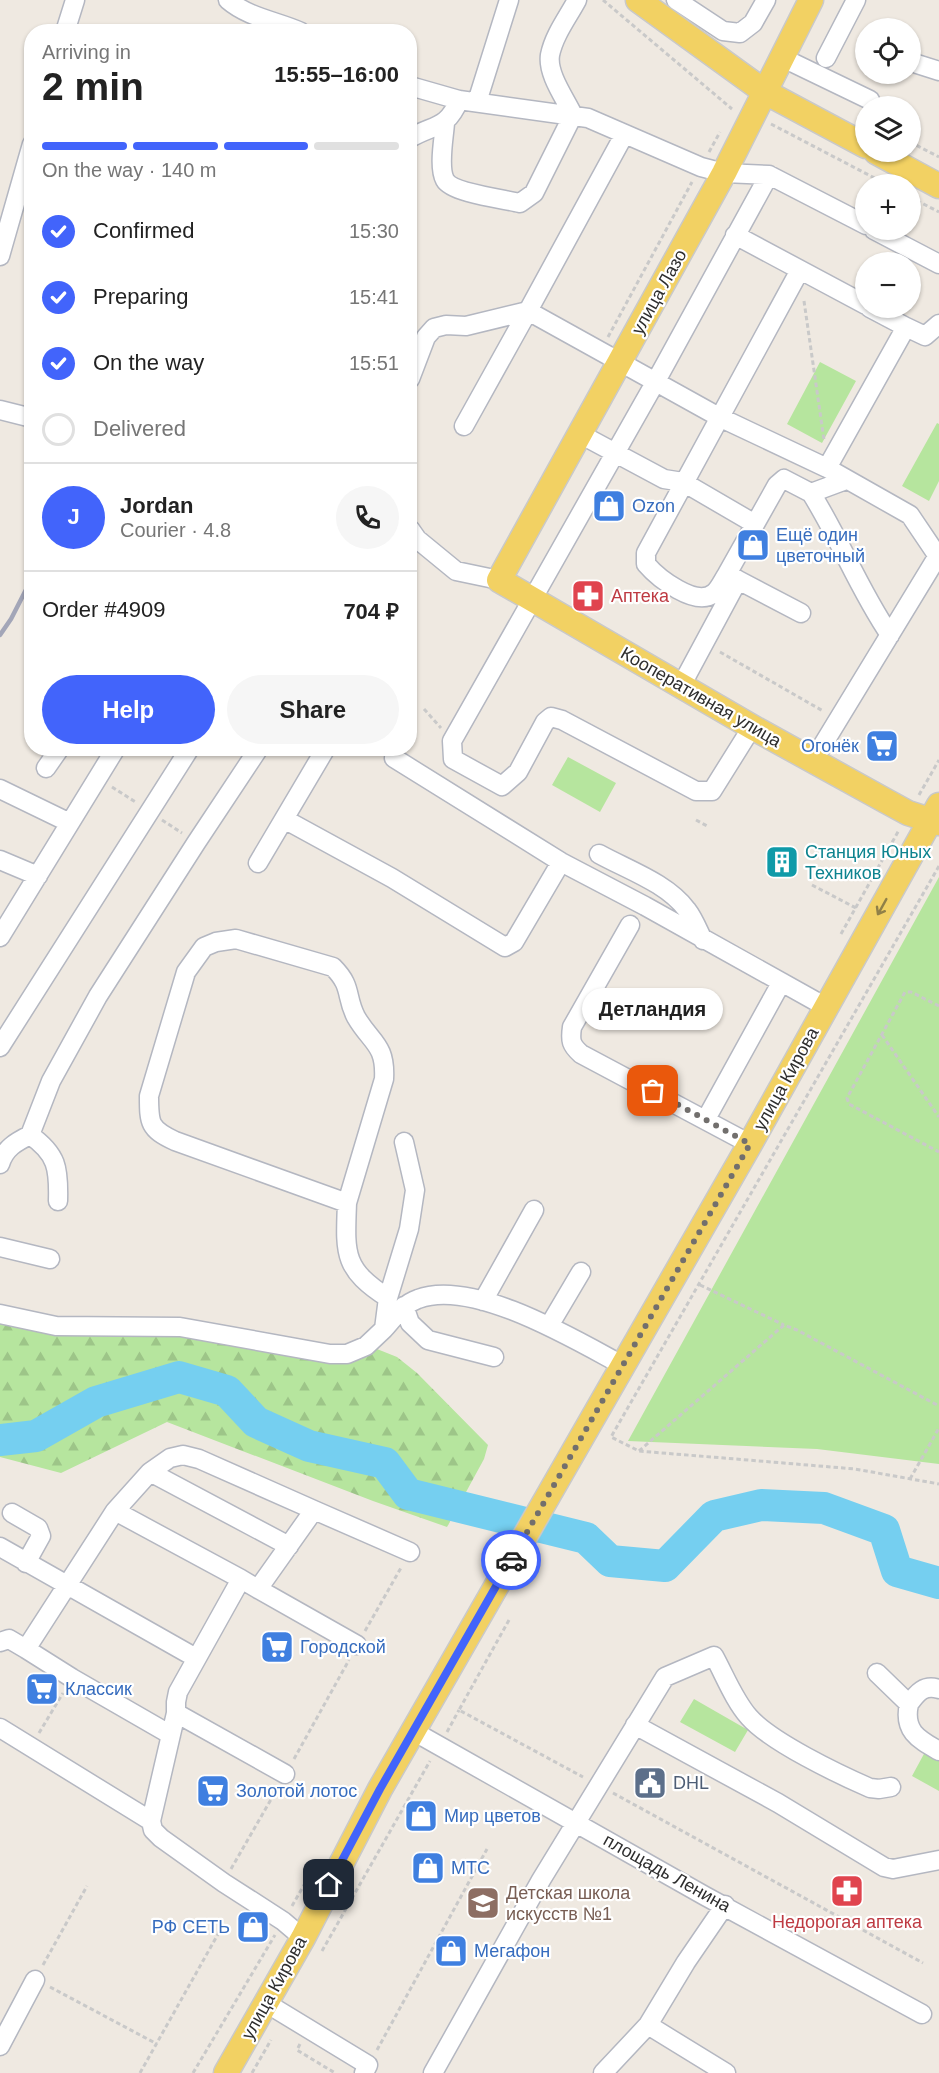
<!DOCTYPE html>
<html lang="en">
<head>
<meta charset="utf-8">
<style>
	:root { --surface:#fff; --page:#f6f6f6; --text:#222; --muted:#767676; --line:#e0e0e0; --accent:#4264fb }
	body { margin:0; font-family:Helvetica,sans-serif; background:var(--page); color:var(--text); height:100vh; display:flex; flex-direction:column; font-size:22px; white-space:nowrap }
	* { box-sizing:border-box; margin:0 }
	p { font-size:20px; color:var(--muted) }
	.icon { flex:none; width:33px; height:33px; fill:none; stroke:currentColor; stroke-width:2; stroke-linecap:round; stroke-linejoin:round }
	.map { position:relative; flex:1; overflow:hidden }
	.side { position:absolute; left:24px; top:24px; width:393px; height:732px; display:flex; flex-direction:column; background:var(--surface); border-radius:24px; box-shadow:0 2px 4px #0004 }
	.side>* { flex:none }
	.controls { position:absolute; left:855px; top:18px; display:grid; gap:12px }
	.controls a { display:grid; place-items:center; width:66px; height:66px; border-radius:50%; background:var(--surface); box-shadow:0 2px 4px #0004; font-size:30px }
	.pin { position:absolute; display:grid; place-items:center; width:51px; height:51px; color:#fff; margin:-26px; border-radius:12px; box-shadow:0 3px 9px #0006 }
	.courier { position:absolute; display:grid; place-items:center; width:60px; height:60px; margin:-30px; border:4px solid #4264fb; border-radius:50%; background:#fff; color:#222; box-shadow:0 2px 8px #0007 }
	.bubble { position:absolute; height:42px; border-radius:21px; background:var(--surface); box-shadow:0 2px 4px #0004; font-size:20px; font-weight:700; line-height:42px; text-align:center }
	.summary em { font-style:normal; font-weight:700 }
	.summary div { display:flex; flex-direction:column-reverse }
	.summary { display:flex; align-items:center; justify-content:space-between; height:102px; padding:0 18px }
	h1 { font-size:39px; font-weight:700; line-height:45px }
	.bar { display:grid; grid-template-columns:repeat(4,1fr); gap:9px 6px; align-content:center; height:72px; padding:0 18px }
	.bar i { height:8px; border-radius:4px; background:var(--line) }
	.bar .selected { background:var(--accent) }
	.bar p { grid-column:span 4 }
	.line { display:flex; align-items:center; gap:15px; padding:0 18px; border-top:2px solid var(--line) }
	.line div { flex:1 }
	.round { display:grid; place-items:center; flex:none; width:63px; height:63px; border-radius:32px; background:var(--page) }
	ol { padding:0 18px; list-style:none }
	li { display:flex; align-items:center; gap:18px; height:66px }
	li p { margin-inline-start:auto }
	li .icon { padding:6px; border-radius:50%; background:var(--accent); color:#fff; stroke-width:4 }
	li:last-child { color:var(--muted) }
	li i { width:33px; height:33px; border:3px solid var(--line); border-radius:50% }
	.primary-button { display:flex; gap:12px; margin-top:auto; padding:12px 18px }
	.primary-button a { flex:1; height:69px; border-radius:36px; background:var(--accent); color:#fff; font-size:24px; font-weight:700; line-height:69px; text-align:center }
	.primary-button a+a { background:var(--page); color:var(--text) }
	.map>svg:first-child { display:block }
	.forest { fill:url(#forest-firs) }
	.park { fill:#b6e59e }
	.lines { fill:none; stroke-linecap:round; stroke-linejoin:round }
	.river { stroke:#75cff0; stroke-width:32 }
	.minor-casing { stroke:#b4b7c1; stroke-width:21 }
	.major-casing { stroke:#c9c9c9; stroke-width:27 }
	.path { stroke:#c9c9c9; stroke-width:3; stroke-dasharray:4.5 3; stroke-linecap:butt }
	.minor { stroke:#fff; stroke-width:18 }
	.major { stroke:#f2d163; stroke-width:24 }
	.rail { stroke:#a3a6b8; stroke-width:4.5 }
	.oneway { stroke:#908048 }
	.done { stroke:#726f6d; stroke-width:6; stroke-dasharray:0 10.8 }
	.route { stroke:#4264fb; stroke-width:8 }
	.labels { text-anchor:middle; dominant-baseline:central; stroke-width:4.5; stroke-linejoin:round; paint-order:stroke }
	.street-label { font-size:18px; fill:#2e2e2e; stroke:#fff }
	.shop-label { font-size:18px; fill:#366cbe; stroke:#fff; text-anchor:start }
	.health-label { font-size:18px; fill:#be3a42; stroke:#fff; text-anchor:start }
	.culture-label { font-size:18px; fill:#0d838f; stroke:#fff; text-anchor:start }
	.service-label { font-size:18px; fill:#4e5e75; stroke:#fff; text-anchor:start }
	.education-label { font-size:18px; fill:#785e54; stroke:#fff; text-anchor:start }
</style>
</head>
<body>
<div class="map">
<svg width="939" height="2073" viewBox="0 0 939 2073">
	<defs>
		<pattern id="forest-firs" width="22" height="20" patternUnits="userSpaceOnUse" patternTransform="scale(1.5)"><rect width="22" height="20" fill="#b6e59e"/><path d="M5 1l3.5 6h-7zM16 11l3.5 6h-7z" fill="#9dc588"/></pattern>
	</defs>
	<rect width="100%" height="100%" fill="#efe9e1"/>
	<!-- forest -->
	<path class="forest" d="M0,1320L56,1332L224,1338L320,1356L372,1347L397,1357L417,1373L488,1445L484,1459L447,1527L373,1501L167,1422L61,1473L0,1457Z"/>
	<!-- park -->
	<path class="park" d="M820,362L856,381L822,443L787,424Z
		M937,423L939,424V481L929,501L902,486Z
		M568,757L616,783L600,812L552,785Z
		M939,877V1464L817,1449L628,1441Z
		M694,1699L748,1730L735,1752L680,1722Z
		M925,1752L939,1760V1791L912,1776Z"/>
	<g class="lines">
		<!-- river -->
		<path class="river" d="M0,1440L36,1436L96,1402L179,1377L227,1391L256,1422L309,1446L385,1463L408,1494L586,1538L610,1561L665,1566L714,1516L761,1505L824,1508L884,1530L897,1571L939,1583"/>
		<!-- minor casing -->
		<g class="minor-casing">
			<path id="minor" d="M228,0C249,18 277,21 301,32
				M676,0L723,31L740,33L753,23L766,0
				M65,32L75,0
				M783,58L870,100
				M826,58L856,0
				M917,64L939,71
				M410,86L459,100L588,118L701,167L724,173L769,175L866,225
				M477,102L509,0
				M445,123C444,138 438,167 445,180C452,193 504,199 520,203L534,193L573,115C565,98 547,74 550,55C554,35 568,17 577,0
				M410,138C435,124 447,129 459,100
				M874,230L939,264
				M735,235L866,305
				M0,256L32,144
				M906,327L925,336L939,324
				M410,379L426,337L434,328L446,325L466,326L528,311L624,135
				M0,410L32,418
				M464,426L528,311L719,417L827,468L910,515L939,558
				M580,434L664,479L683,482L755,524
				M827,468L906,327L870,308
				M811,493C840,539 859,590 890,635
				M410,529L417,539L456,571L499,580
				M727,574C723,580 719,589 714,593C696,608 658,578 646,564V553L800,270
				M738,580L801,613
				M681,686L738,580L727,574L777,485L784,479L811,493L846,480
				M752,727L712,791H696L562,720L551,717L545,722L518,772L502,786L453,759L452,741L656,381L769,175
				M394,758L561,862L645,906L826,1007
				M813,761L939,554
				M46,768L60,748
				M0,789L70,823
				M284,819L392,878L505,947L514,942L561,862
				M599,854C628,870 667,883 687,910C694,919 698,930 703,940
				M0,860L38,876
				M258,863L326,748
				M630,925L572,1027C570,1041 571,1045 581,1054L750,1144
				M0,937L116,748
				M0,1047L190,748
				M706,1119L781,983
				M30,1135C57,1154 59,1168 58,1201
				M0,1164C5,1148 16,1142 30,1135L51,1081L98,996L196,843L259,748
				M347,1203L384,1079C386,1044 371,1043 356,1017C345,996 353,987 333,967L236,939L216,942L204,947L186,972L149,1096C149,1123 149,1129 175,1141L347,1203C345,1254 343,1269 388,1298
				M0,1247L50,1259
				M483,1301L534,1210
				M404,1306L410,1323L428,1340L494,1357
				M0,1314L56,1326L180,1327L330,1354H347L366,1346L384,1329L388,1298L409,1229L415,1190L404,1142
				M549,1326L581,1272
				M384,1329C394,1318 403,1304 418,1299C472,1278 574,1339 622,1365
				M150,1472L289,1546
				M115,1511L241,1579
				M12,1513L38,1528L41,1536L26,1563
				M0,1547L196,1658
				M258,1589L357,1645
				M0,1642L9,1639L26,1649L115,1511L150,1472L170,1458L183,1455L199,1459L314,1510
				M26,1649L72,1678L171,1735
				M877,1673L909,1704C903,1731 918,1739 939,1751
				M909,1704C917,1693 924,1684 939,1689
				M176,1713L285,1774
				M635,1725L778,1803L884,1867L893,1869L939,1860
				M0,1728L151,1821
				M413,1731L705,1896L922,2014
				M303,1938L283,1921L224,1883L161,1838L153,1830L151,1821L176,1713V1702L178,1692L241,1579L258,1589L314,1510L410,1552
				M266,2003L368,2065L364,2073
				M648,2025L726,2073
				M0,2046L35,1980
				M433,2073L541,1880L665,1677L714,1656C725,1676 734,1700 749,1717C771,1742 838,1774 870,1788L879,1789L891,1787
				M603,2073L648,2025L686,1962L725,1905"/>
		</g>
		<!-- major casing -->
		<g class="major-casing">
			<path id="major" d="M638,0L765,92L866,146
				M811,0L724,173L499,580L752,727L886,801L908,813L939,823
				M876,152L939,186
				M226,2073L303,1938L380,1789L750,1144L939,805"/>
		</g>
		<!-- path -->
		<path class="path" d="M603,0L732,109
			M771,124L886,184
			M910,142L939,157
			M709,152L720,132
			M910,197L939,212
			M804,301L824,440
			M608,337L692,182
			M720,652L823,711
			M424,709L441,728
			M112,787L137,803
			M919,795L939,760
			M162,820L182,833
			M696,820L709,827
			M939,866L611,1437L639,1451L855,1469L939,1484
			M812,885L856,908
			M841,934L899,830
			M939,1006L911,992H905L847,1098L849,1104L939,1152
			M882,1035L939,1117
			M700,1285L784,1325
			M639,1451L784,1325L797,1330L939,1406
			M910,1479L939,1428
			M509,1620L459,1710L583,1777
			M365,1631L402,1566
			M447,1732L459,1710
			M39,1733L63,1693
			M294,1759L349,1660
			M613,1793L923,1963
			M231,1869L277,1789
			M292,1906L316,1864
			M322,1951L430,1761
			M43,1965L87,1886
			M50,1987L157,2044
			M300,2044L297,2050L335,2073
			M377,2050L487,1849
			M140,2073L222,1927
			M193,2073L275,1935
			M252,2073L271,2040"/>
		<!-- minor -->
		<use href="#minor" class="minor"/>
		<!-- major -->
		<use href="#major" class="major"/>
		<!-- rail -->
		<path class="rail" d="M0,635L11,619L32,578"/>
	</g>
	<!-- one-way arrows -->
	<defs><path id="oneway-shaft" d="M-6 0H5M1.5-3L5.5 0L1.5 3" fill="none" stroke-width="1.6" stroke-linecap="round" stroke-linejoin="round" transform="scale(1.5)"/></defs>
	<use class="oneway" href="#oneway-shaft" transform="translate(882 907) rotate(119)"/>
	<g class="lines">
		<!-- done -->
		<path class="done" d="M511,1560L750,1144L653,1091"/>
		<!-- route -->
		<path class="route" d="M329,1885L380,1789L511,1560"/>
	</g>
	<!-- icons -->
	<defs>
		<g id="shop-square" transform="scale(1.725)"><rect x="-9" y="-9" width="18" height="18" rx="4" fill="#3f7fe0" stroke="#fff"/><path d="M-5-2.5h2.3a2.7 3.5 0 0 1 5.4 0H5L5.5 6h-11ZM-1.5-2.5h3a1.5 2.3 0 0 0-3 0Z" fill="#fff"/></g>
		<g id="pharmacy-square" transform="scale(1.725)"><rect x="-9" y="-9" width="18" height="18" rx="4" fill="#e0444e" stroke="#fff"/><path d="M-2-6h4v4h4v4h-4v4h-4v-4h-4v-4h4Z" fill="#fff"/></g>
		<g id="supermarket-square" transform="scale(1.725)"><rect x="-9" y="-9" width="18" height="18" rx="4" fill="#3f7fe0" stroke="#fff"/><path d="M-6-5.5h2.5l.6 2H6L4.5 2H-2.5L-4.4-4H-6ZM-1.5 3.2a1.3 1.3 0 1 0 .1 0ZM3 3.2a1.3 1.3 0 1 0 .1 0Z" fill="#fff"/></g>
		<g id="building-square" transform="scale(1.725)"><rect x="-9" y="-9" width="18" height="18" rx="4" fill="#0f9aa8" stroke="#fff"/><path d="M-4-6H4V6H1V3H-1V6H-4ZM-2.5-4.3h1.7v1.8h-1.7ZM.8-4.3h1.7v1.8H.8ZM-2.5-1h1.7V.8h-1.7ZM.8-1h1.7V.8H.8Z" fill="#fff"/></g>
		<g id="civic-square" transform="scale(1.725)"><rect x="-9" y="-9" width="18" height="18" rx="4" fill="#5c6f8a" stroke="#fff"/><path d="M-.6-6.5H3V-4.5H.6V-3L4-1V1h2V6H-6V1h2V-1L-.6-3ZM-1.2 2.5V6h2.4V2.5Z" fill="#fff"/></g>
		<g id="school-square" transform="scale(1.725)"><rect x="-9" y="-9" width="18" height="18" rx="4" fill="#8d6e63" stroke="#fff"/><path d="M0-5L7-2L0 1L-7-2ZM-4 1L0 2.5L4 1V4Q0 6-4 4Z" fill="#fff"/></g>
	</defs>
	<g fill-rule="evenodd">
		<use href="#shop-square" x="609" y="506"/>
		<use href="#shop-square" x="753" y="545"/>
		<use href="#pharmacy-square" x="588" y="596"/>
		<use href="#supermarket-square" x="882" y="746"/>
		<use href="#building-square" x="782" y="862"/>
		<use href="#supermarket-square" x="277" y="1647"/>
		<use href="#supermarket-square" x="42" y="1689"/>
		<use href="#civic-square" x="650" y="1783"/>
		<use href="#supermarket-square" x="213" y="1791"/>
		<use href="#shop-square" x="421" y="1816"/>
		<use href="#shop-square" x="428" y="1868"/>
		<use href="#pharmacy-square" x="847" y="1891"/>
		<use href="#school-square" x="483" y="1903"/>
		<use href="#shop-square" x="253" y="1927"/>
		<use href="#shop-square" x="451" y="1951"/>
	</g>
	<g class="labels">
		<!-- street labels -->
		<g class="street-label">
			<text transform="translate(659 292) rotate(-61)">улица Лазо</text>
			<text transform="translate(701 697) rotate(30)">Кооперативная улица</text>
			<text transform="translate(786 1079) rotate(-61)">улица Кирова</text>
			<text transform="translate(667 1873) rotate(29)">площадь Ленина</text>
			<text transform="translate(274 1988) rotate(-61)">улица Кирова</text>
		</g>
		<!-- shop labels -->
		<g class="shop-label">
			<text x="632" y="506">Ozon</text>
			<text x="776" y="535">Ещё один<tspan x="776" dy="21">цветочный</tspan></text>
			<text x="859" y="746" text-anchor="end">Огонёк</text>
			<text x="300" y="1647">Городской</text>
			<text x="65" y="1689">Классик</text>
			<text x="236" y="1791">Золотой лотос</text>
			<text x="444" y="1816">Мир цветов</text>
			<text x="451" y="1868">МТС</text>
			<text x="230" y="1927" text-anchor="end">РФ СЕТЬ</text>
			<text x="474" y="1951">Мегафон</text>
		</g>
		<!-- health labels -->
		<g class="health-label">
			<text x="611" y="596">Аптека</text>
			<text x="847" y="1922" text-anchor="middle">Недорогая аптека</text>
		</g>
		<!-- culture labels -->
		<g class="culture-label">
			<text x="805" y="852">Станция Юных<tspan x="805" dy="21">Техников</tspan></text>
		</g>
		<!-- service labels -->
		<g class="service-label">
			<text x="673" y="1783">DHL</text>
		</g>
		<!-- education labels -->
		<g class="education-label">
			<text x="506" y="1893">Детская школа<tspan x="506" dy="21">искусств №1</tspan></text>
		</g>
	</g>
</svg>
<div class="controls">
<a><svg class="icon" aria-label="locate" viewBox="0 0 24 24"><circle cx="12" cy="12" r="6"/><path d="M12 2v4M12 18v4M2 12h4M18 12h4"/></svg></a>
<a><svg class="icon" aria-label="layers" viewBox="0 0 24 24"><path d="M12 4l9 5-9 5-9-5zM3 14l9 5 9-5"/></svg></a>
<a>+</a>
<a>−</a>
</div>
<div class="pin" style="left:653px;top:1091px;background:#ea580c"><svg class="icon" aria-label="bag" viewBox="0 0 24 24"><path d="M5 8h14l-1 12H6zM9 8a3 3 0 0 1 6 0"/></svg></div>
<div class="pin" style="left:329px;top:1885px;background:#1f2937"><svg class="icon" aria-label="home" viewBox="0 0 24 24"><path d="M3 11l9-7 9 7M6 9v11h12V9"/></svg></div>
<div class="courier" style="left:511px;top:1560px"><svg class="icon" aria-label="car" viewBox="0 0 24 24"><path d="M5 17H2v-5l4-1 3-4h7l3 4 3 1v5h-3M9 17h6M6 11h13"/><circle cx="7" cy="17" r="2"/><circle cx="17" cy="17" r="2"/></svg></div>
<div class="bubble" style="left:582px;top:988px;width:141px">Детландия</div>
<section class="side">
<div class="summary"><div><h1>2 min</h1><p>Arriving in</p></div><em>15:55–16:00</em></div>
<div class="bar"><i class="selected"></i><i class="selected"></i><i class="selected"></i><i></i><p>On the way · 140 m</p></div>
<ol>
<li><svg class="icon" aria-label="check" viewBox="0 0 24 24"><path d="M5 12l5 5 9-10"/></svg>Confirmed<p>15:30</p></li>
<li><svg class="icon" aria-label="check" viewBox="0 0 24 24"><path d="M5 12l5 5 9-10"/></svg>Preparing<p>15:41</p></li>
<li><svg class="icon" aria-label="check" viewBox="0 0 24 24"><path d="M5 12l5 5 9-10"/></svg>On the way<p>15:51</p></li>
<li><i></i>Delivered</li>
</ol>
<div class="line" style="height:108px"><b class="round" style="background:var(--accent);color:#fff">J</b><div><b>Jordan</b><p>Courier · 4.8</p></div><a class="round"><svg class="icon" aria-label="phone" viewBox="0 0 24 24"><path d="M5 4h4l2 5-3 2q2 4 5 5l2-3 5 2v4C11 20 4 13 5 4z"/></svg></a></div>
<div class="line" style="height:78px"><div>Order #4909</div><b>704 ₽</b></div>
<div class="primary-button"><a>Help</a><a>Share</a></div>
</section>
</div>
</body>
</html>
